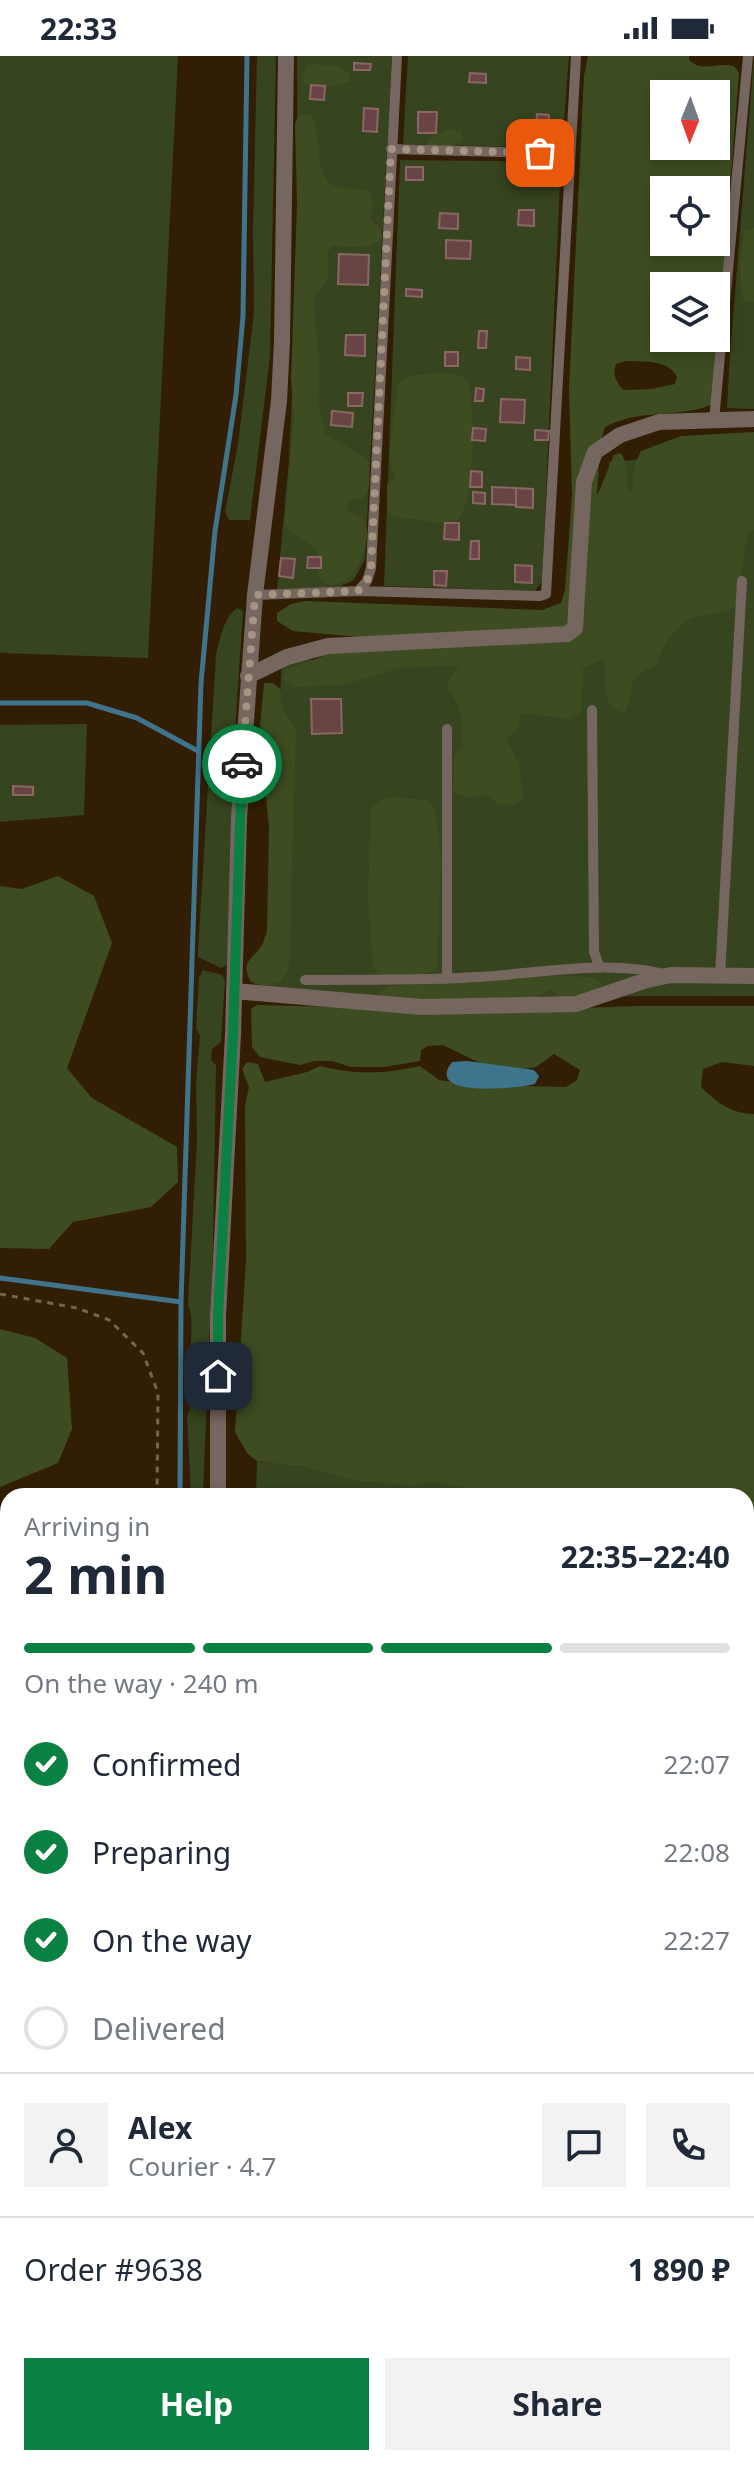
<!DOCTYPE html>
<html lang="en">
<head>
<meta charset="utf-8">
<style>
	:root { --surface:#fff; --page:#f2f2f3; --text:#1f2937; --muted:#747a83; --line:#e0e1e3; --accent:#0b8043 }
	body { margin:0; font-family:"Noto Sans",sans-serif; background:var(--page); color:var(--text); height:100vh; display:flex; flex-direction:column; font-size:30px; white-space:nowrap }
	* { box-sizing:border-box; margin:0 }
	p { font-size:26px; color:var(--muted) }
	.icon { flex:none; width:44px; height:44px; fill:none; stroke:currentColor; stroke-width:2; stroke-linecap:round; stroke-linejoin:round }
	.map { position:relative; flex:1; overflow:hidden }
	.side { position:absolute; left:0px; top:1432px; width:754px; height:978px; display:flex; flex-direction:column; background:var(--surface); border-radius:24px 24px 0 0; box-shadow:0 4px 12px #0003 }
	.side>* { flex:none }
	.needle { width:52px; rotate:181deg }
	.buttons { position:absolute; left:650px; top:24px; display:grid; gap:16px }
	.buttons a { display:grid; place-items:center; width:80px; height:80px; border-radius:0px; background:var(--surface); box-shadow:0 4px 12px #0003; font-size:40px }
	.pin { position:absolute; display:grid; place-items:center; width:68px; height:68px; color:#fff; margin:-34px; border-radius:16px; box-shadow:0 4px 12px #0006 }
	.courier { position:absolute; display:grid; place-items:center; width:80px; height:80px; margin:-40px; border:6px solid #0b8043; border-radius:50%; background:#fff; color:#222; box-shadow:0 2px 10px #0007 }
	.headline em { font-style:normal; font-weight:700 }
	.headline div { display:flex; flex-direction:column-reverse }
	.headline { display:flex; align-items:center; justify-content:space-between; height:136px; padding:0 24px }
	h1 { font-size:52px; font-weight:700; line-height:60px }
	.bar { display:grid; grid-template-columns:repeat(4,1fr); gap:12px 8px; align-content:center; height:96px; padding:0 24px }
	.bar i { height:10px; border-radius:6px; background:var(--line) }
	.bar .selected { background:var(--accent) }
	.bar p { grid-column:span 4 }
	.line { display:flex; align-items:center; gap:20px; padding:0 24px; border-top:2px solid var(--line) }
	.line div { flex:1 }
	.round { display:grid; place-items:center; flex:none; width:84px; height:84px; border-radius:0px; background:var(--page) }
	ol { padding:0 24px; list-style:none }
	li { display:flex; align-items:center; gap:24px; height:88px }
	li p { margin-inline-start:auto }
	li .icon { padding:8px; border-radius:50%; background:var(--accent); color:#fff; stroke-width:4 }
	li:last-child { color:var(--muted) }
	li i { width:44px; height:44px; border:4px solid var(--line); border-radius:50% }
	.action { display:flex; gap:16px; margin-top:auto; padding:16px 24px }
	.action a { flex:1; height:92px; border-radius:0px; background:var(--accent); color:#fff; font-size:32px; font-weight:700; line-height:92px; text-align:center }
	.action a+a { background:var(--page); color:var(--text) }
	.status { display:flex; justify-content:space-between; align-items:center; height:56px; padding:0 40px; background:var(--surface); direction:ltr }
	.status svg { height:22px; fill:currentColor }
	.map>svg:first-child { display:block }
	.green { fill:#36441f }
	.forest { fill:#3d4d21; fill-rule:evenodd }
	.water { fill:#3f748d }
	.lines { fill:none; stroke-linecap:round; stroke-linejoin:round }
	.stream { stroke:#3f748d; stroke-width:5 }
	.building { fill:#684544; stroke:#8c6664; stroke-width:2 }
	.path { stroke:#75644e; stroke-width:3; stroke-dasharray:6 6; stroke-linecap:butt }
	.lane { stroke:#75665f; stroke-width:10 }
	.street { stroke:#75665f; stroke-width:16 }
	.done { stroke:#a49481; stroke-width:8; stroke-dasharray:0 14.4 }
	.route { stroke:#0b8043; stroke-width:10 }
</style>
</head>
<body>
<div class="status"><b>22:33</b><svg viewBox="0 0 49 12"><path d="M0 12V9h3v3zM5 12V6h3v6zM10 12V3h3v9zM15 12V0h3v12zM26 1h20v11H26zM47 4h2v5h-2z"/></svg></div>
<div class="map">
<svg width="754" height="2409" viewBox="0 0 754 2409">
	<rect width="100%" height="100%" fill="#321e04"/>
	<!-- green -->
	<path class="green" d="M0,0H178L148,602L0,597Z
		M257,0H276L270,300L250,464H229L225,456L238,388L254,256L253,174Z
		M297,0H392L365,503L354,524L337,532L277,533L289,404L298,204Z
		M408,0H569L562,92L403,88Z
		M754,0V353L727,352L729,313Z
		M400,104L561,106L542,525L535,535L384,530Z
		M754,394V940L263,941L282,604H597L609,406Z
		M238,552L243,555L235,675L228,900L227,909L221,912L198,901V895L216,599C219,585 225,557 238,552Z
		M87,668L84,759L0,766V669Z
		M203,914L222,919L225,924L221,986L212,993L211,1004L216,1009L213,1193L203,1440H191L187,1360L190,1353C183,1323 198,1270 188,1249L197,1083L196,1025L200,980L196,972L199,922Z
		M257,1405C273,1407 290,1408 307,1412C348,1421 389,1434 432,1426L555,1440H256Z
		M746,1467L754,1468V2218H746Z"/>
	<!-- forest -->
	<path class="forest" d="M588,0H689V4C703,17 715,6 734,10L739,17L726,181L724,275L711,349C677,362 637,353 605,371L600,387L597,440L614,399L621,397C629,409 625,421 628,434L633,435L634,410L641,395L681,380L754,376V474L748,477L735,550C722,560 706,556 691,563C676,570 660,594 656,610C617,625 641,634 624,657L611,652L606,637L605,606L601,604L583,612L581,656L570,663L521,657L517,674L506,682L519,708L523,742L515,749L498,748L487,739L468,742L453,736L454,700L463,690C462,679 463,665 460,655C451,627 437,639 460,609L399,612L342,629L293,631L283,623L286,614L331,597L415,586L293,575L277,565V557L291,548L306,545L542,554L561,547L565,534L572,439L569,333L584,20ZM664,38H716V90H664ZM664,134H716V186H664ZM664,230H716V282H664ZM625,305C643,306 669,303 677,321L675,328L652,333L623,334C616,325 612,319 616,308Z
		M308,8C323,9 338,7 350,18V25C333,32 321,32 304,28L302,21Z
		M311,58C323,80 313,118 333,129C345,135 358,131 370,136L373,150L370,164L381,172L382,182C370,195 349,190 332,190L328,196L329,221L313,243L319,303L318,349L326,378L367,403C370,418 372,428 364,442L350,444L347,450L348,455C353,457 361,460 364,465C377,484 348,548 319,523L318,496C308,485 292,481 285,467L294,359L291,324L297,148L295,68L298,60Z
		M449,73L462,76L463,85L449,92L426,93L428,83Z
		M754,172V246L744,245C737,220 740,199 745,174Z
		M436,317L454,318L467,323C476,346 476,446 458,463C448,471 433,466 422,464C409,462 398,464 387,456V428L396,423L389,402L398,328L409,320Z
		M264,627H273L280,633L282,652L296,673L289,912L280,926L261,930L251,926C239,905 253,904 262,889C264,885 265,880 267,876L269,771L266,741L257,704Z
		M391,741L428,744L435,753L441,801L437,911C419,925 399,921 379,918L373,911L368,839L371,753L377,746Z
		M58,820L94,840L112,887L67,1012L92,1042L177,1091L178,1126L151,1151L73,1166L49,1193L0,1192V830L22,833Z
		M558,920L592,921L601,926V932L564,943L550,933C545,936 539,940 533,942C512,946 392,948 378,937L389,930Z
		M257,949L500,955L639,950H754V1010L722,1006L703,1013L701,1031C716,1046 732,1058 754,1058V1468L746,1467V1440H555L522,1435L473,1434L432,1426L412,1430L358,1425L303,1411L257,1405L247,1397L235,1376L246,1203L245,1050L249,1031L242,1013L247,1006L258,1008L265,1026L307,1016L320,1010C355,1019 385,1018 420,1010L439,1024L476,1029L566,1031L577,1024L580,1014L554,998L536,1011L524,1013L484,1009L443,989L428,990L421,994L420,1005L384,1011H351L332,1005H315L300,1009L260,1001L252,991L251,953Z
		M0,1273L35,1282L67,1302L72,1373L58,1407L0,1431Z
		M8,1767V2246L0,2247V1768Z"/>
	<!-- water -->
	<path class="water" d="M467,1005L534,1014L539,1020L535,1028C519,1032 423,1043 452,1006Z"/>
	<g class="lines">
		<!-- stream -->
		<path class="stream" d="M0,647H87L137,662L198,695
			M0,1222L181,1246
			M180,1440L181,1246L201,627L215,475L236,339L243,260L247,0
			M746,1677L754,1678
			M162,2409V2402"/>
	</g>
	<!-- building -->
	<path class="building" d="M354,7L371,8L370,14H354Z
		M470,17L486,18V27L469,26Z
		M311,29L325,30L324,44L310,43Z
		M364,52L378,53L377,76L363,75Z
		M418,56H437L436,77H418Z
		M537,58L549,59L548,81L535,80Z
		M525,108H540V116L525,115Z
		M406,111H423V124H406Z
		M519,154H534V170L518,169Z
		M440,157L458,158V173L439,172Z
		M446,184L471,185L470,203L446,202Z
		M339,198L369,199L368,229L338,228Z
		M406,233L422,234V241L406,240Z
		M479,275H487L486,292H478Z
		M346,279H365V300L345,299Z
		M445,296H458V310H445Z
		M516,301L530,302V314L516,313Z
		M476,332L484,333L483,345H475Z
		M348,337H363L362,350H348Z
		M501,343L525,344L524,367L500,366Z
		M332,355L353,357L352,371L331,369Z
		M473,372L486,373L485,385L472,384Z
		M535,374L549,375L548,384H535Z
		M471,415L482,416V431H470Z
		M492,431L516,432V449L492,448Z
		M516,432L533,433V452L516,451Z
		M473,436L485,437V448L473,447Z
		M445,467H459V484L444,483Z
		M471,485H479V503H470Z
		M308,501H321V512H307Z
		M281,502L295,503L293,522L279,520Z
		M515,509L532,510V527L515,526Z
		M434,515H447L446,530L434,529Z
		M311,643H341L342,677L312,678Z
		M13,730L33,731V739H13Z
		M266,2402H294V2409H265Z
		M702,2402H739V2409H702Z"/>
	<g class="lines">
		<!-- path -->
		<path class="path" d="M0,1238L77,1252L109,1264L143,1297L158,1337L157,1440"/>
		<!-- lane -->
		<path class="lane" d="M391,93L570,98
			M714,364L748,0
			M358,535L367,525L371,512L397,0
			M255,539L358,535L540,540L546,538L576,0
			M592,654L594,896L600,912
			M720,920L742,525
			M447,923V673
			M305,924C362,923 419,925 476,921C538,918 604,903 665,918
			M124,2402L126,2409"/>
		<!-- street -->
		<path class="street" d="M248,620L287,601L328,590L567,578L575,572L584,426L595,396L620,379L659,366L754,363
			M234,935L422,951L576,948L647,924L671,919L754,920
			M218,1440V1260L233,978L239,762L255,539L279,345L282,286L286,0
			M0,2267H8
			M746,2274L754,2275"/>
	</g>
	<g class="lines">
		<!-- done -->
		<path class="done" d="M242,708L255,539L358,535L367,525L371,512L391,93L540,97"/>
		<!-- route -->
		<path class="route" d="M218,1320V1260L233,978L242,708"/>
	</g>
</svg>
<div class="buttons">
<a><svg class="needle" viewBox="-14 -14 28 28"><path d="M0-13l5 13h-10z" fill="#e53935"/><path d="M0 13l5-13h-10z" fill="#747a83"/></svg></a>
<a><svg class="icon" aria-label="locate" viewBox="0 0 24 24"><circle cx="12" cy="12" r="6"/><path d="M12 2v4M12 18v4M2 12h4M18 12h4"/></svg></a>
<a><svg class="icon" aria-label="layers" viewBox="0 0 24 24"><path d="M12 4l9 5-9 5-9-5zM3 14l9 5 9-5"/></svg></a>
</div>
<div class="pin" style="left:540px;top:97px;background:#ea580c"><svg class="icon" aria-label="bag" viewBox="0 0 24 24"><path d="M5 8h14l-1 12H6zM9 8a3 3 0 0 1 6 0"/></svg></div>
<div class="pin" style="left:218px;top:1320px;background:#1f2937"><svg class="icon" aria-label="home" viewBox="0 0 24 24"><path d="M3 11l9-7 9 7M6 9v11h12V9"/></svg></div>
<div class="courier" style="left:242px;top:708px"><svg class="icon" aria-label="car" viewBox="0 0 24 24"><path d="M5 17H2v-5l4-1 3-4h7l3 4 3 1v5h-3M9 17h6M6 11h13"/><circle cx="7" cy="17" r="2"/><circle cx="17" cy="17" r="2"/></svg></div>
<section class="side">
<div class="headline"><div><h1>2 min</h1><p>Arriving in</p></div><em>22:35–22:40</em></div>
<div class="bar"><i class="selected"></i><i class="selected"></i><i class="selected"></i><i></i><p>On the way · 240 m</p></div>
<ol>
<li><svg class="icon" aria-label="check" viewBox="0 0 24 24"><path d="M5 12l5 5 9-10"/></svg>Confirmed<p>22:07</p></li>
<li><svg class="icon" aria-label="check" viewBox="0 0 24 24"><path d="M5 12l5 5 9-10"/></svg>Preparing<p>22:08</p></li>
<li><svg class="icon" aria-label="check" viewBox="0 0 24 24"><path d="M5 12l5 5 9-10"/></svg>On the way<p>22:27</p></li>
<li><i></i>Delivered</li>
</ol>
<div class="line" style="height:144px"><a class="round"><svg class="icon" aria-label="person" viewBox="0 0 24 24"><circle cx="12" cy="8" r="4"/><path d="M4 21q1-7 8-7t8 7"/></svg></a><div><b>Alex</b><p>Courier · 4.7</p></div><a class="round"><svg class="icon" aria-label="chat" viewBox="0 0 24 24"><path d="M4 5h16v11H9l-5 4z"/></svg></a><a class="round"><svg class="icon" aria-label="phone" viewBox="0 0 24 24"><path d="M5 4h4l2 5-3 2q2 4 5 5l2-3 5 2v4C11 20 4 13 5 4z"/></svg></a></div>
<div class="line" style="height:104px"><div>Order #9638</div><b>1 890 ₽</b></div>
<div class="action"><a>Help</a><a>Share</a></div>
</section>
</div>
</body>
</html>
